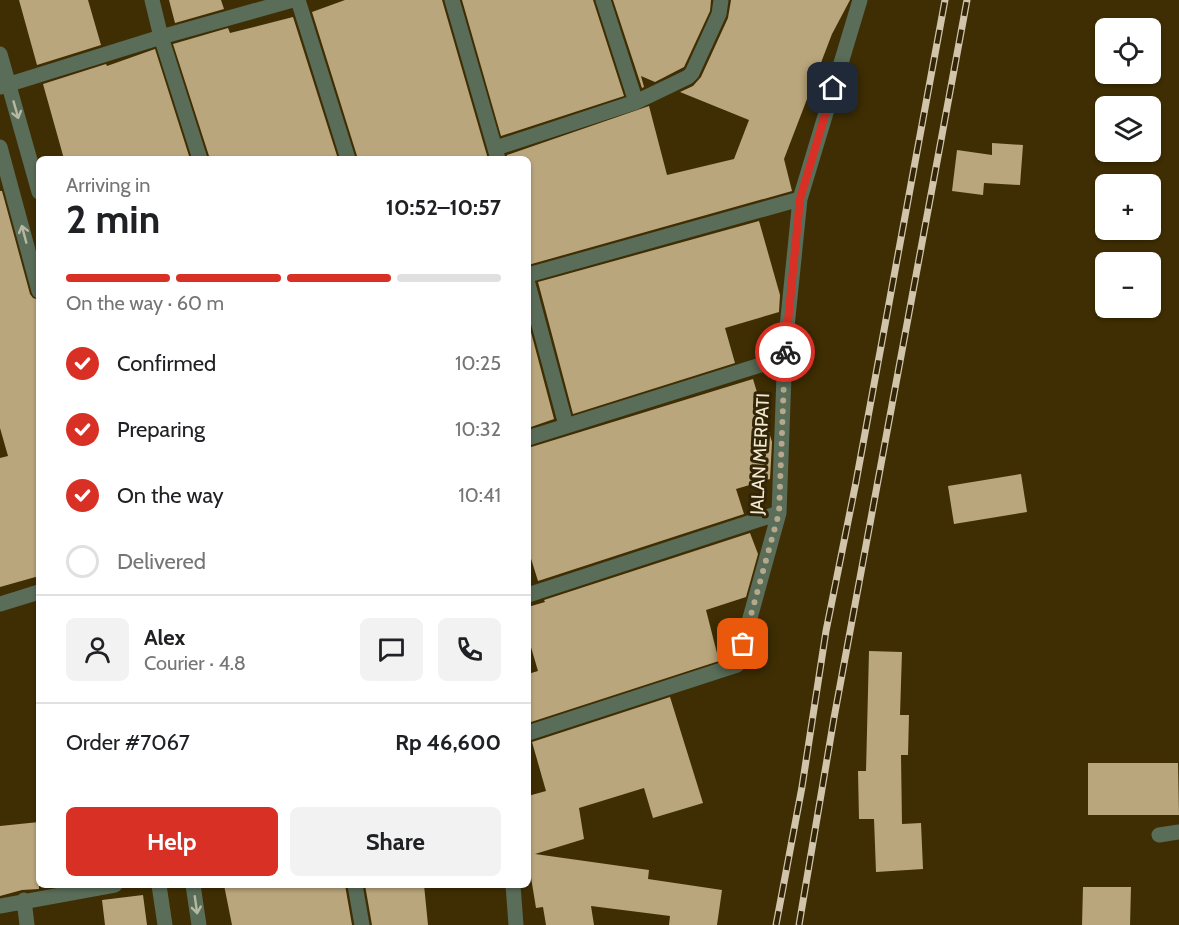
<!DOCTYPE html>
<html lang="en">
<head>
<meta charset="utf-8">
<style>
	:root { --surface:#fff; --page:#f2f2f2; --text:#202124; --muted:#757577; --line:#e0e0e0; --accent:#d93025 }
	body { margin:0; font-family:Cabin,sans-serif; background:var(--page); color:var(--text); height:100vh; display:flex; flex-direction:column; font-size:22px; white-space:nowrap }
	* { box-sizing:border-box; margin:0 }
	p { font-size:20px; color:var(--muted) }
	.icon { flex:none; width:33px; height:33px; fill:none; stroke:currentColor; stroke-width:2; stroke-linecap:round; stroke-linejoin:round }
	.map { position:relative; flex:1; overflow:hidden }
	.details { position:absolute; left:36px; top:156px; width:495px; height:732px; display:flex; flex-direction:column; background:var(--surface); border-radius:9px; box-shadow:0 2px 4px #0004 }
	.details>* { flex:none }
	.buttons { position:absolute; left:1095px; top:18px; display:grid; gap:12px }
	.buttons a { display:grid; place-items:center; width:66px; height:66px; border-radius:9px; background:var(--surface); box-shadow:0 2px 4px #0004; font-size:30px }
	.pin { position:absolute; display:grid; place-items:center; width:51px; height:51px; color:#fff; margin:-26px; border-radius:12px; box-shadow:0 3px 9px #0006 }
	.courier { position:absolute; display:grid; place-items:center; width:60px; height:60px; margin:-30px; border:4px solid #d93025; border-radius:50%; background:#fff; color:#222; box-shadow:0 2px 8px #0007 }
	.overview em { font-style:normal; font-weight:700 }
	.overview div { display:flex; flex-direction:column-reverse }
	.overview { display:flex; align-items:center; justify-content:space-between; height:102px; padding:0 30px }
	h1 { font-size:39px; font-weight:700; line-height:45px }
	.bar { display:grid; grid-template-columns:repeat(4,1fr); gap:9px 6px; align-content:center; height:72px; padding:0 30px }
	.bar i { height:8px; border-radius:4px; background:var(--line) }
	.bar .selected { background:var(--accent) }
	.bar p { grid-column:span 4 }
	.line { display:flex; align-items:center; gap:15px; padding:0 30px; border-top:2px solid var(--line) }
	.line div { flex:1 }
	.round { display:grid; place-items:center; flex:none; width:63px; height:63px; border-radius:9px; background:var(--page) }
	ol { padding:0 30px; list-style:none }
	li { display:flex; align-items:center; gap:18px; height:66px }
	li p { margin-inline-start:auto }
	li .icon { padding:6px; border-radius:50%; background:var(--accent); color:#fff; stroke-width:4 }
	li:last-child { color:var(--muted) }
	li i { width:33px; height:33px; border:3px solid var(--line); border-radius:50% }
	.primary-button { display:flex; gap:12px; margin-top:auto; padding:12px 30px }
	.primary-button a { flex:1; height:69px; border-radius:9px; background:var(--accent); color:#fff; font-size:24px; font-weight:700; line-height:69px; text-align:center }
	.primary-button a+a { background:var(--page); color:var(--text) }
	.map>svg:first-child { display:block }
	.building { fill:#baa67c }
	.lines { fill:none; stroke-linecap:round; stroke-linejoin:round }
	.street { stroke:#596d58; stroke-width:15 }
	.rail-casing { stroke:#d0c4aa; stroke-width:7 }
	.rail { stroke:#322406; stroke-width:4.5; stroke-dasharray:14; stroke-linecap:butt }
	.oneway { stroke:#b6b8a2 }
	.done { stroke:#b5a88b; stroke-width:6; stroke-dasharray:0 10.8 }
	.route { stroke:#d93025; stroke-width:8 }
	.labels { text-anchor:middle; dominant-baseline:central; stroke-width:6; stroke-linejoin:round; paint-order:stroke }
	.street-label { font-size:18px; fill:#f4ead4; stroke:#322406 }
</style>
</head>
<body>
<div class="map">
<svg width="1179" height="925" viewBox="0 0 1179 925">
	<rect width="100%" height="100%" fill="#3f2e03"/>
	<!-- building -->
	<path class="building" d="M19,0H88L101,45L37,65Z
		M169,0H221L224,9L175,23Z
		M345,0H442L488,159H358L312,12Z
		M462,0H593L624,96L501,136Z
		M613,0H711L710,11L684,67L655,82L641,76L644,87L642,88Z
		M731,0H850L832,34L784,159L792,191L528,265V159H507V155L649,106L667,175L734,159L749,120L680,92L693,86L701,77L728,18Z
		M293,17L338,159H210L173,44L228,28L230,33Z
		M155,49L190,159H64L43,84L106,64L107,66Z
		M992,143L1023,145L1020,185L984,183L983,195L952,191L957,150L992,155Z
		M0,191H2L30,294L33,298L39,300V576L0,587V458L8,456L0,428Z
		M759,221L780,295L779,312L725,328L735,363L573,414L538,282Z
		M528,321L554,419L528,428Z
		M753,379L772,442L770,479L736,489L744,514L538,581L528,549V448Z
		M1021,474L1027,512L954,524L948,486Z
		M750,533L758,554L746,597L706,610L719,661L528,723V674L538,671L528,637V607L545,602L544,600Z
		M869,651L902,652L900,715H909L908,755H901L902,824L921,823L923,869L876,872L874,819H859L858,771H866Z
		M670,697L703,803L653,818L644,788L579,808L584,839L535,854L649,870L648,879L722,890L717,925H669L670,916L591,906L594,925H546L543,907L536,908L528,859V796L546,791L532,742Z
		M1088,763H1178L1179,815H1088Z
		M39,822V889L22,890L0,896V826Z
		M224,885H345L352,925H232Z
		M365,885H424L428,925H372Z
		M1083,887H1131L1130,925H1082Z
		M143,895L147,925H105L102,900Z"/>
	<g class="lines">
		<!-- street -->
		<path class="street" d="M152,0L161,37L200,159
			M298,0L348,159
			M452,0L498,159
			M603,0L636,102
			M0,54L39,192
			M0,87L161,37L293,0
			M0,147L39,291
			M496,148L636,102L688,77L692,73L719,14L721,0
			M528,275L800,199
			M528,284L566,425
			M528,438L776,360L782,355L785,347L800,199L860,0
			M528,595L779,513
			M0,604L39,592
			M528,733L737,665L779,513L785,348
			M1159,835L1179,832
			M159,885L165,925
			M193,885L199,925
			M355,885L362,925
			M513,885L516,925
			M24,900L27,925
			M0,906L115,885"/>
		<!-- rail casing -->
		<g class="rail-casing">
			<path id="rail" d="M776,925L802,787L826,631L856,482L945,0
				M799,925L834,718L967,0"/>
		</g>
		<!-- rail -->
		<use href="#rail" class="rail"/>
	</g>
	<!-- one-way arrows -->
	<defs><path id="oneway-shaft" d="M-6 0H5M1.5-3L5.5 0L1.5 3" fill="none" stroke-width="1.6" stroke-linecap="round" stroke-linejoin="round" transform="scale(1.5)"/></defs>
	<g class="oneway">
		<use href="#oneway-shaft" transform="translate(16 110) rotate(74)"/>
		<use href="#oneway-shaft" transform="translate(24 234) rotate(-105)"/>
		<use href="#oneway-shaft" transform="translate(196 905) rotate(82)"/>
	</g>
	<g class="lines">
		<!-- done -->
		<path class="done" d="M743,644L779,513L785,352"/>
		<!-- route -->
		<path class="route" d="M785,352L800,199L833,88"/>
	</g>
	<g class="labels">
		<!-- street labels -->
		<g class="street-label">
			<text transform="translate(760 454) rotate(-87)">JALAN MERPATI</text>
		</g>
	</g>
</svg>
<div class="buttons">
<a><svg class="icon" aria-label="locate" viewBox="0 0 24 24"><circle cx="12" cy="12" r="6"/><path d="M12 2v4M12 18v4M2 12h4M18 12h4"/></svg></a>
<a><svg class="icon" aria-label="layers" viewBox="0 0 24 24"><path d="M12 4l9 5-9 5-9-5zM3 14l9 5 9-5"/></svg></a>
<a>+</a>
<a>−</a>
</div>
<div class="pin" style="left:743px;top:644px;background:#ea580c"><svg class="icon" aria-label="bag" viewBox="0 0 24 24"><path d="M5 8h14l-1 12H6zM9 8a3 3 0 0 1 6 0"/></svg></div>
<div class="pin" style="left:833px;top:88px;background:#1f2937"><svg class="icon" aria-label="home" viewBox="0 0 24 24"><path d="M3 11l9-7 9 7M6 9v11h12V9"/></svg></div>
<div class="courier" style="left:785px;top:352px"><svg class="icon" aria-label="bike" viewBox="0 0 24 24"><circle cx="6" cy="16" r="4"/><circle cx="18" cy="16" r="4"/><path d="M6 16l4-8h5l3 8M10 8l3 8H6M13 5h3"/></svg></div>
<section class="details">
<div class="overview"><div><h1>2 min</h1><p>Arriving in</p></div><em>10:52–10:57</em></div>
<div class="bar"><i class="selected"></i><i class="selected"></i><i class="selected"></i><i></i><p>On the way · 60 m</p></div>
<ol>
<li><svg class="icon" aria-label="check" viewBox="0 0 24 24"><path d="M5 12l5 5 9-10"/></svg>Confirmed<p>10:25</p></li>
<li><svg class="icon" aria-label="check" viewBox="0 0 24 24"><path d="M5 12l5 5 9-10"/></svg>Preparing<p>10:32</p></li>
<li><svg class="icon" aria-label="check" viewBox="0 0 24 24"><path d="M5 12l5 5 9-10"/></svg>On the way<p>10:41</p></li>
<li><i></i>Delivered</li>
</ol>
<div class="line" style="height:108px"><a class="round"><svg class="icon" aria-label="person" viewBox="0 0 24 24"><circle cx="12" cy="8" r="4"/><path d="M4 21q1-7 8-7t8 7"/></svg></a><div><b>Alex</b><p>Courier · 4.8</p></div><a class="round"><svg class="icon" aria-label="chat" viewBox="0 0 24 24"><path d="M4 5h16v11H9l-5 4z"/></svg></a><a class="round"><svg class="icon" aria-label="phone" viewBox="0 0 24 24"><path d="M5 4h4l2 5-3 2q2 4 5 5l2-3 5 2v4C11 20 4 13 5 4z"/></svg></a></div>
<div class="line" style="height:78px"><div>Order #7067</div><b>Rp 46,600</b></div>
<div class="primary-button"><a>Help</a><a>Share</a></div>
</section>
</div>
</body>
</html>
